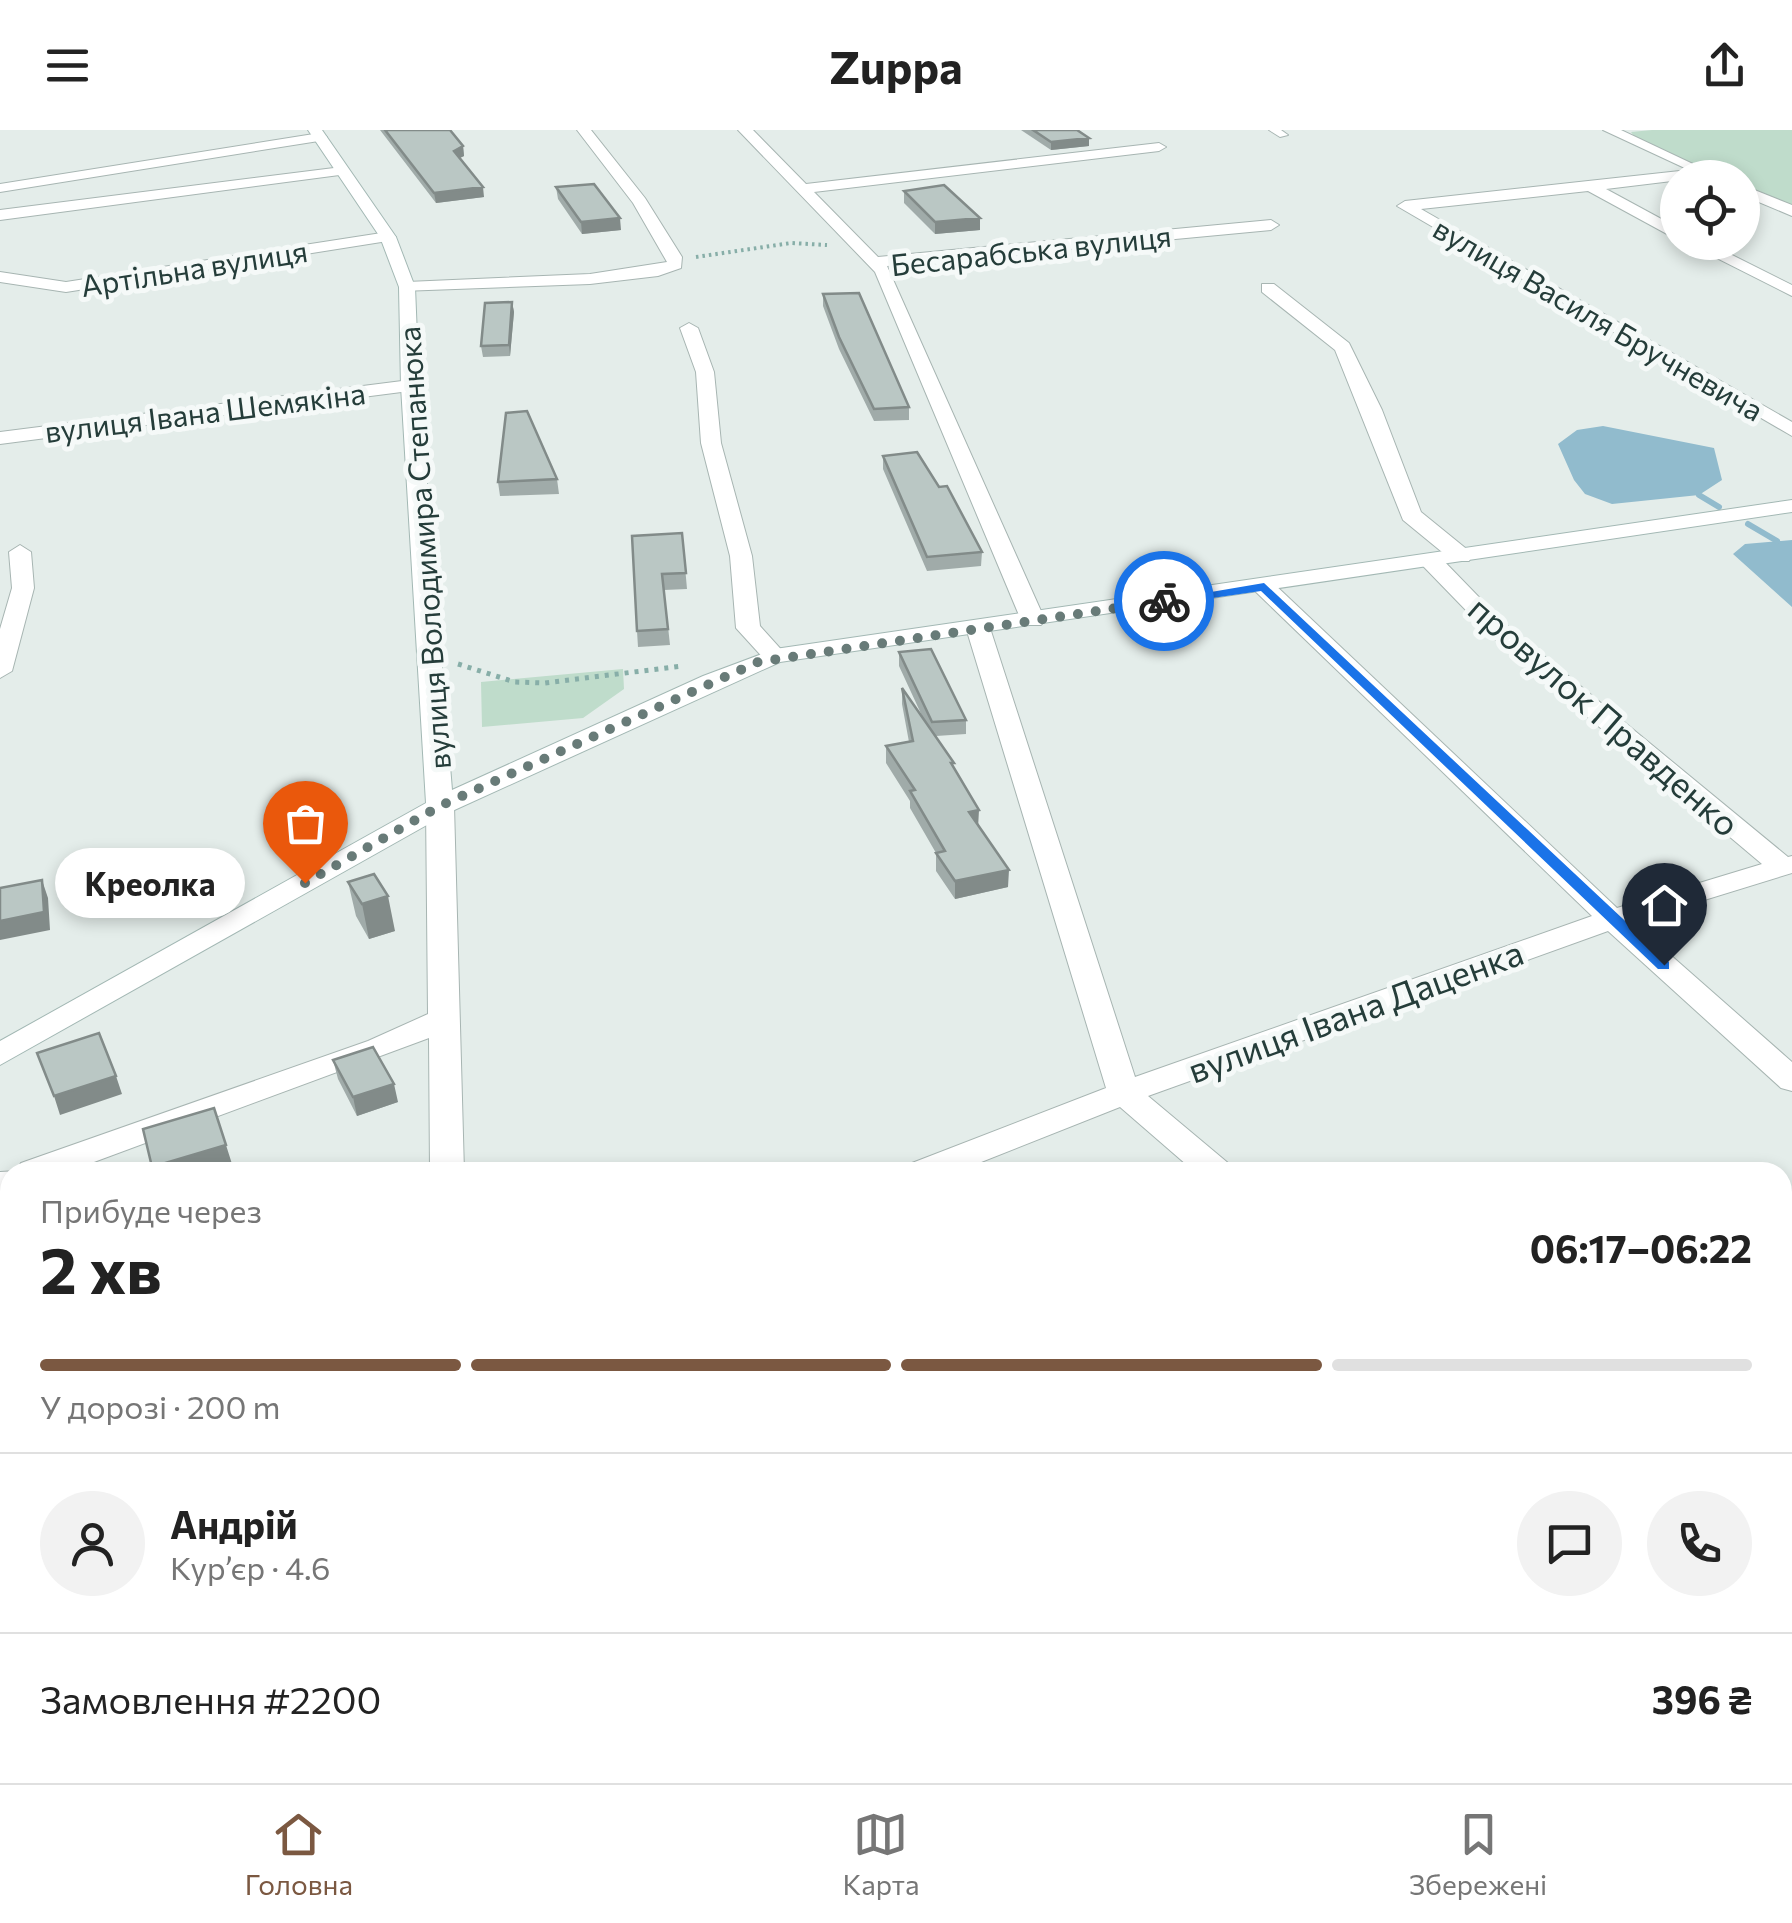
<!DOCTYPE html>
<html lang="uk">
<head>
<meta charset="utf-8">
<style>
	:root { --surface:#fff; --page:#f2f2f2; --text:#222; --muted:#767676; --line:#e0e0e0; --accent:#7b5841 }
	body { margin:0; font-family:Commissioner,sans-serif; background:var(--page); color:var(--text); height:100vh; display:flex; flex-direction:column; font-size:38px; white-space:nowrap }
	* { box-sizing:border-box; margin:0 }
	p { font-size:32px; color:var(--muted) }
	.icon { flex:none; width:55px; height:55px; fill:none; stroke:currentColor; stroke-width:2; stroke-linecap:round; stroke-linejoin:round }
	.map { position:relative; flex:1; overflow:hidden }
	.panel { position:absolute; left:0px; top:1032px; width:1792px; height:622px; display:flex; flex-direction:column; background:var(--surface); border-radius:30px 30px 0 0; box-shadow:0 5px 15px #0003 }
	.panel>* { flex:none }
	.fabs { position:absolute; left:1660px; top:30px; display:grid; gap:20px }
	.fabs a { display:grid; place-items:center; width:100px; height:100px; border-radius:50%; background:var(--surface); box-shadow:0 5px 15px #0003; font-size:50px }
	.pin { position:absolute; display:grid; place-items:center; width:85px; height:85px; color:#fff; margin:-102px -42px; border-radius:50% 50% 50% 0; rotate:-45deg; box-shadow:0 0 10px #0007 }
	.pin .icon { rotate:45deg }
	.courier { position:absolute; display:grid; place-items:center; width:100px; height:100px; margin:-50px; border:8px solid #1a73e8; border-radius:50%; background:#fff; color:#222; box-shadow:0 2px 12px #0007 }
	.bubble { position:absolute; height:70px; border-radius:35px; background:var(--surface); box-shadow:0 5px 15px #0003; font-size:32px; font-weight:700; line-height:70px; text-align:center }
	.summary em { font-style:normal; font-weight:700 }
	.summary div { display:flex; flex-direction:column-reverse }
	.summary { display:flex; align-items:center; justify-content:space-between; height:170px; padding:0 40px }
	h1 { font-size:65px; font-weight:700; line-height:75px }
	.bar { display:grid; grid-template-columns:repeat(4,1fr); gap:15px 10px; align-content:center; height:120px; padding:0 40px }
	.bar i { height:12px; border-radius:8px; background:var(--line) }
	.bar .on { background:var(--accent) }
	.bar p { grid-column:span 4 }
	.line { display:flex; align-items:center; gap:25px; padding:0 40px; border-top:2px solid var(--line) }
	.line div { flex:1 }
	.round { display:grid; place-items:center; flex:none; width:105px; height:105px; border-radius:52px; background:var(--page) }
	header { display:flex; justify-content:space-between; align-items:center; height:130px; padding:0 40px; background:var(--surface); font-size:45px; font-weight:700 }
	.tab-bar { display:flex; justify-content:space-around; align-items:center; height:140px; border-top:2px solid var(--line); background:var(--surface); font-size:28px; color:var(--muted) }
	.tab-bar a { display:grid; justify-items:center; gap:5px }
	.tab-bar .on { color:var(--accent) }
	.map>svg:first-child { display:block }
	.green { fill:#bfdccb }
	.water { fill:#91bbcd }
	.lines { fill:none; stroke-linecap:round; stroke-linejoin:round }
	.stream { stroke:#91bbcd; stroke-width:6 }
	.lane-casing { stroke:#a7b5b2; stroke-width:2 }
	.street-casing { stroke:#a7b5b2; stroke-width:2 }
	.secondary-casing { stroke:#a3b8b4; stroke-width:2 }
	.path-far1 { stroke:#87aea8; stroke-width:4; stroke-dasharray:2.5 4; stroke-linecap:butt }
	.path { stroke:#87aea8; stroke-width:5; stroke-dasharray:4 6; stroke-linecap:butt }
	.lane { fill:#fff; fill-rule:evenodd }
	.street { fill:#fff; fill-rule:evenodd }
	.secondary { fill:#fff; fill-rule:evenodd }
	.wall { fill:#a0aba9 }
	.shaded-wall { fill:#828b89 }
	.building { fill:#bac7c4; stroke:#828b89; stroke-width:2.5 }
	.route { fill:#1a73e8 }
	.done { stroke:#687b78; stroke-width:10; stroke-dasharray:0 18 }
	.labels { text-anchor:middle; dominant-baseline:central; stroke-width:10; stroke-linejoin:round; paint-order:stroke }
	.far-street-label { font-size:30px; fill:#253d3a; stroke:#f5f9f8 }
	.street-label { font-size:35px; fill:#253d3a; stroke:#f5f9f8 }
</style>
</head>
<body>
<header><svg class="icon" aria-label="menu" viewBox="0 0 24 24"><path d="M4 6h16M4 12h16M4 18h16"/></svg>Zuppa<svg class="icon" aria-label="share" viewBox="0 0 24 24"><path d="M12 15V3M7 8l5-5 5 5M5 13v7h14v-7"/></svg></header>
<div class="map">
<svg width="1792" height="1653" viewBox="0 0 1792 1653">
	<rect width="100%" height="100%" fill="#e4edea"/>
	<!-- green -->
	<path class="green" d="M1652,0H1792V78L1743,56L1742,48L1723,47L1638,11L1631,2Z
		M623,539L624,559L583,588L482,597L481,552Z"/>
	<!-- water -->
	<path class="water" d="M1603,296L1714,318L1722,350L1699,365L1612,374L1585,364L1574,350L1558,314L1577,300Z
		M1792,410V477L1733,424L1745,414Z"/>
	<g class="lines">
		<!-- stream -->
		<path class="stream" d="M1699,365L1719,377
			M1748,394L1777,411"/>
		<!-- lane casing -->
		<g class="lane-casing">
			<path id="lane" d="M1269,0H1281L1288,5L1280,7Z"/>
		</g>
		<!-- street casing -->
		<g class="street-casing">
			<path id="street" d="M577,0H591L645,68L682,127L681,138L658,146L590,154L401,161L399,157L407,152L590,144L667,132L633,73Z
				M738,0H753L806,54L1159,13L1166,17L1159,21L814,62L878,127L1271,90L1279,95L1271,100L887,136L1045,490L1041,495H1025L1021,490L875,142Z
				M1603,0H1621L1712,43L1705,47L1606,59L1678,98V110L1588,61L1421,79L1792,292V306L1397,76L1405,71L1689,40Z
				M320,3L327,7L325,10L0,62V54Z
				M342,37L349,41L347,44L0,90V80Z
				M1742,55L1792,75V86L1742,65Z
				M388,102L396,107L394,110L66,162L0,152V142L66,152Z
				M1685,112H1706L1792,155V166Z
				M1262,154H1274L1349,213L1382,280L1421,382L1469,421L1472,426L1469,431H1453L1403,390L1335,220L1262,162Z
				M689,193L698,198L714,242L721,313L752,426L760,496L787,526L784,531H766L736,498L730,426L701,313L696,242L680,198Z
				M410,250L419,256L417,260L0,314V302Z
				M20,415L31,422L34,458L12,541L0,548V499L12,458L9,422Z
				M1431,424L1439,426L1505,494L1788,727L1792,726V743L1633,792L1792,932V961L1781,958L1608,801L1148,966L1228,1033L1233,1042H1195L1120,977L956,1042H907L912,1033L1106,958L966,498L970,493L978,491L990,498L1135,947L1592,786L1256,462L1253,457L1256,452H1272L1617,778L1762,734L1489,504L1423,436L1420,431L1423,426Z
				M440,668L454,676L464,1042H430L429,908L67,1042H10V1064L0,1067V1042L17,1041L21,1033L368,911L428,884L426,676Z
				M10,1362V1398L0,1401V1365Z
				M1782,1543L1792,1546V1592L1782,1588Z
				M847,1645H898L901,1653H850Z"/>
		</g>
		<!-- secondary casing -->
		<g class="secondary-casing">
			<path id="secondary" d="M308,0H322L396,107L415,157L419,256L452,660L703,546L775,519L1792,370V382L780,532L450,682L0,935V911L426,673L401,256L399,157L380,107Z"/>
		</g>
		<!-- path-far1 -->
		<path class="path-far1" d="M696,127L791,113L827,115"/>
		<!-- path -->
		<path class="path" d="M458,534L515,552L545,553L682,536"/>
		<!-- lane -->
		<use href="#lane" class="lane"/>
		<!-- street -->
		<use href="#street" class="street"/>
		<!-- secondary -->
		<use href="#secondary" class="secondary"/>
	</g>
	<!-- wall -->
	<path class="wall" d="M380,0H450L463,16L464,26L460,28L484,67L436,73Z
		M1021,0H1077L1089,16L1051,20Z
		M556,57L621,100L582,104L558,69Z
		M904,61L980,88V100L935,104L904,73Z
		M823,164L909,277V290L874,291L839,219L823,176Z
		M512,172L514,182L510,226L483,227L481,216Z
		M883,326L982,422L981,436L927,441L883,339Z
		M557,349L559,364L500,366L498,352Z
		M682,403L687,459L664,460L670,515L638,517L637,501Z
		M899,522L966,590V604L936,606L954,639L979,696L1008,757L955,769L936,741V723L910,678V671L886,633V616L909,612L902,574V558L923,588L899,536Z
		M348,752L395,801L369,809L356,786Z
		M333,930L398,972L357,986L338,949Z"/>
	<!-- shaded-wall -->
	<path class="shaded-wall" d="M1089,8V16L1051,20V12Z
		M463,16L464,26L455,30L454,21Z
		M483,57L484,67L436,73L434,63Z
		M620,88L621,100L582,104L581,92Z
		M980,88V100L935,104V92Z
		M512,172L514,182L510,226L509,215Z
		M979,680L978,698L969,682Z
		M1009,740L1008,757L955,769V751Z
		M42,750L48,768L50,800L0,810V791Z
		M388,766L395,801L369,809L362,774Z
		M116,946L122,964L60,985L54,966Z
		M394,954L398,972L357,986L353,967Z
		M226,1015L232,1034L204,1042H154L152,1037Z
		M4,1100L10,1115V1120L0,1124V1102Z
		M10,1275V1297L0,1301V1279Z"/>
	<!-- building -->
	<path class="building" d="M385,0H450L463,16L454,21L483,57L434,63Z
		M1033,0H1077L1089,8L1051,12Z
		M594,54L620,88L581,92L556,57Z
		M944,55L980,88L935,92L904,61Z
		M859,163L909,277L874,279L839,207L823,164Z
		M512,172L509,215L481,216L485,173Z
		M527,281L557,349L498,352L506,283Z
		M917,322L939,357L947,356L982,422L927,427L883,326Z
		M682,403L686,443L662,444L668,499L637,501L632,406Z
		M931,519L966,590L932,592L899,522Z
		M902,558L954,633H951L979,680L969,682L1009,740L955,751L936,723L945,721L910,661L915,660L886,616L913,611Z
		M374,744L388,766L362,774L348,752Z
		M42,750L44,782L0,791V758Z
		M99,903L116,946L54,966L37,923Z
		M373,917L394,954L353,967L333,930Z
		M214,978L226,1015L152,1037L143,999Z
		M0,1220L10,1251V1275L0,1279Z"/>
	<!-- route -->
	<path class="route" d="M1264,453L1669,832V839H1658L1261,461L1164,475L1158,471Z"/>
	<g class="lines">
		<!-- done -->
		<path class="done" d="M305,753L440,676L758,532L1164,471"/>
	</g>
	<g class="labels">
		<!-- far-street labels -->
		<g class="far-street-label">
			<text transform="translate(1031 119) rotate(-6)">Бесарабська вулиця</text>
			<text transform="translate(194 137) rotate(-9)">Артільна вулиця</text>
			<text transform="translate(1599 188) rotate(30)">вулиця Василя Бручневича</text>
			<text transform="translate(205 281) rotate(-7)">вулиця Івана Шемякіна</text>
			<text transform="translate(423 418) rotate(-94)">вулиця Володимира Степанюка</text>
		</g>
		<!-- street labels -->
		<g class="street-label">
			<text transform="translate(1605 585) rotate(41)">провулок Правденко</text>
			<text transform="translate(1355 880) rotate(-20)">вулиця Івана Даценка</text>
		</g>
	</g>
</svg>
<div class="fabs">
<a><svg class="icon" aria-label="locate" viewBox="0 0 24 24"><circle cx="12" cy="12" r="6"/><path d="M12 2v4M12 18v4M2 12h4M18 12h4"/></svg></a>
</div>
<div class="pin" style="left:305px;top:753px;background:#ea580c"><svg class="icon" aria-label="bag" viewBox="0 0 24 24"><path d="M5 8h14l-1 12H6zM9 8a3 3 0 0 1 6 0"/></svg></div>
<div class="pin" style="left:1664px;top:835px;background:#1f2937"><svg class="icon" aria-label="home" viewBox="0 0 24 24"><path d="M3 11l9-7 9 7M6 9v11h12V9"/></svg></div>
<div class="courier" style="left:1164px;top:471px"><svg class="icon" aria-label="bike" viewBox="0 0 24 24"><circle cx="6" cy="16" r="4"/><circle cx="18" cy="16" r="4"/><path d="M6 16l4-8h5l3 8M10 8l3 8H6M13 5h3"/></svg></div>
<div class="bubble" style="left:55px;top:718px;width:190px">Креолка</div>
<section class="panel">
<div class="summary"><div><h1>2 хв</h1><p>Прибуде через</p></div><em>06:17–06:22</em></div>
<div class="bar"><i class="on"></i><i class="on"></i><i class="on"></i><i></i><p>У дорозі · 200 m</p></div>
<div class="line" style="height:180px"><a class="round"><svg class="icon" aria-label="person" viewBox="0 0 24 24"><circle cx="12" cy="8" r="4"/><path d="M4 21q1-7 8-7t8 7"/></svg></a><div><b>Андрій</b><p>Кур’єр · 4.6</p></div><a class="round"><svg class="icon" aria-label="chat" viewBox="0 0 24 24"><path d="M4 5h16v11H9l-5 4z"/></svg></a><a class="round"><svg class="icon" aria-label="phone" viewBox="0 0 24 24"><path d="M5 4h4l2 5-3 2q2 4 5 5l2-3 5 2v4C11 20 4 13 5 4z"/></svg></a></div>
<div class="line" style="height:130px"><div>Замовлення #2200</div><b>396 ₴</b></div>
</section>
</div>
<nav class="tab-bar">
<a class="on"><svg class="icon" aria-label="home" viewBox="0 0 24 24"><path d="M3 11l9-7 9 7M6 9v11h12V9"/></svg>Головна</a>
<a><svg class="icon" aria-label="map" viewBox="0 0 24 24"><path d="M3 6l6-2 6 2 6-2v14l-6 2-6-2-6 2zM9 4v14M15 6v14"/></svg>Карта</a>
<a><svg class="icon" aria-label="saved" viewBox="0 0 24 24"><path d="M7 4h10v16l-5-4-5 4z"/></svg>Збережені</a>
</nav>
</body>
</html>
